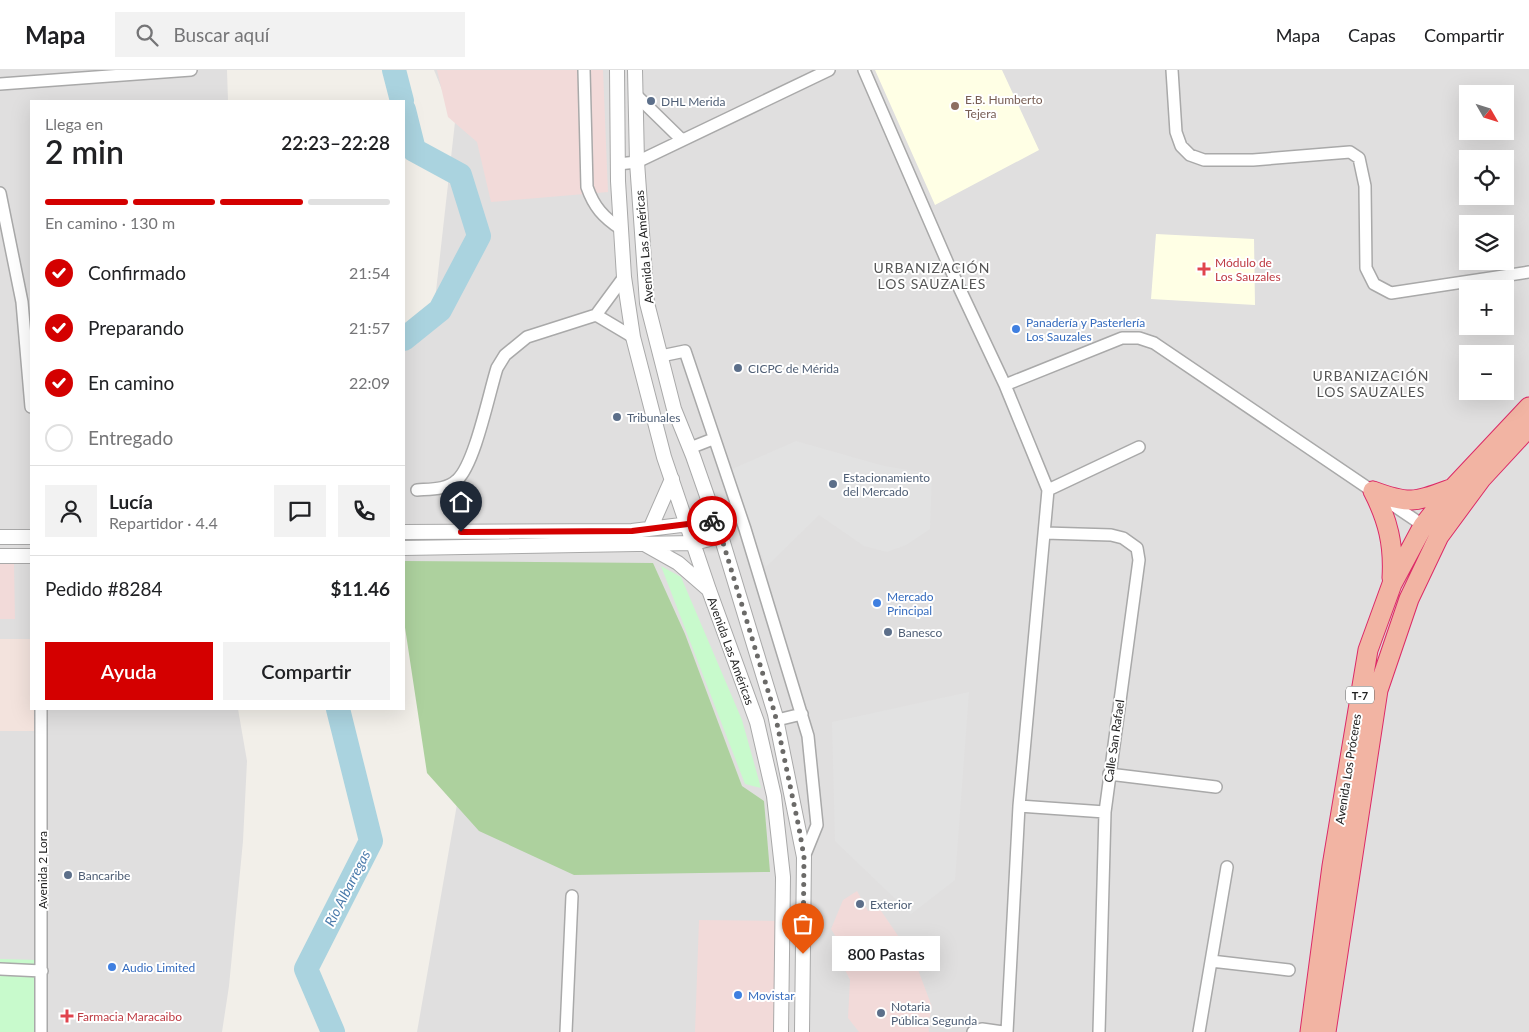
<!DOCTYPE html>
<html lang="es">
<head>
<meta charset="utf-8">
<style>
	:root { --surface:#fff; --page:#f2f2f2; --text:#202124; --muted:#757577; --line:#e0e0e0; --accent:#d40000 }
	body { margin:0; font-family:Lato,sans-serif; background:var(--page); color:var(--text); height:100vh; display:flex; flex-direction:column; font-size:19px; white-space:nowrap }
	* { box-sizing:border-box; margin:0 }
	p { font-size:16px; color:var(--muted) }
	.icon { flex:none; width:28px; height:28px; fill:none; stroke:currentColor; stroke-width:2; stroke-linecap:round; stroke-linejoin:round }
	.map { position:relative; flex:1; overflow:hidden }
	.details { position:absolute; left:30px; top:30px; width:375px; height:610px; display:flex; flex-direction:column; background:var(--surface); border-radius:0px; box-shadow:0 5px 20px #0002 }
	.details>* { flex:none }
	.needle { width:32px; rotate:129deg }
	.fabs { position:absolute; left:1459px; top:15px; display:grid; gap:10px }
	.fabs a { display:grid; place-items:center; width:55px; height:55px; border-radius:0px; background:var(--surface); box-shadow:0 5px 20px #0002; font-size:25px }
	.pin { position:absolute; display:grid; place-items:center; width:42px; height:42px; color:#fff; margin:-51px -21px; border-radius:50% 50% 50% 0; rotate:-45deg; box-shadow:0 0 5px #0007 }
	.pin .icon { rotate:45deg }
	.courier { position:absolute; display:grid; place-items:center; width:50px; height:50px; margin:-25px; border:4px solid #d40000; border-radius:50%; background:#fff; color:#222; box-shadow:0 1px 6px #0007 }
	.bubble { position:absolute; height:35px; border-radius:0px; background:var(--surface); box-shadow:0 5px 20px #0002; font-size:16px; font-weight:600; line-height:35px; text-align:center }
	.summary em { font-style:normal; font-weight:600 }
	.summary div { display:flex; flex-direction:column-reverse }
	.summary { display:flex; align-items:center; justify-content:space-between; height:85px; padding:0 15px }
	h1 { font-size:32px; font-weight:600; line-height:38px }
	.bar { display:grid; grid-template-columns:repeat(4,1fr); gap:8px 5px; align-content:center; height:60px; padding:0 15px }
	.bar i { height:6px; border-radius:4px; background:var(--line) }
	.bar .active { background:var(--accent) }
	.bar p { grid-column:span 4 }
	.line { display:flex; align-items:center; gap:12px; padding:0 15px; border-top:1px solid var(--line) }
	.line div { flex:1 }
	.round { display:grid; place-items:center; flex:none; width:52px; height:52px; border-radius:0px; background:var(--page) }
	ol { padding:0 15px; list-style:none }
	li { display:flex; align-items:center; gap:15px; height:55px }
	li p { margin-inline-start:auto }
	li .icon { padding:5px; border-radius:50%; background:var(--accent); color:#fff; stroke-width:4 }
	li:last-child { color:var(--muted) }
	li i { width:28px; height:28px; border:2px solid var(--line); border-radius:50% }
	.cta { display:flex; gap:10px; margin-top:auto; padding:10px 15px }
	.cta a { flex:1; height:58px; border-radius:0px; background:var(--accent); color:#fff; font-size:20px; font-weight:600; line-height:58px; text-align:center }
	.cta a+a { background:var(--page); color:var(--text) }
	header { display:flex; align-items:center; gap:30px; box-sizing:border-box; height:70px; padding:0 25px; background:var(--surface); border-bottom:1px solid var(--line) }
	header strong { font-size:24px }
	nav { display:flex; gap:28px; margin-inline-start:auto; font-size:18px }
	.search { width:350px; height:45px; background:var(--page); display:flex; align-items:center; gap:12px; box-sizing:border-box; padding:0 18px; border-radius:0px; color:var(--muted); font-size:19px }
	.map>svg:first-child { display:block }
	.residential { fill:#e0dfdf; fill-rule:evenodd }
	.commercial { fill:#f2dad9 }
	.education { fill:#ffffe5 }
	.military { fill:#f3e3dd }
	.forest { fill:#add19e }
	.park { fill:#c8facc }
	.parking { fill:#e2e2e2 }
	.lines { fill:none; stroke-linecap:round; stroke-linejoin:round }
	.river { stroke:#aad3df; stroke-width:24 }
	.minor-casing { stroke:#a9a9a9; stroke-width:14 }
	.tertiary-casing { stroke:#a9a9a9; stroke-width:16 }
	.trunk-casing { stroke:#dc2a67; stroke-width:21 }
	.minor { stroke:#fff; stroke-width:11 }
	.tertiary { stroke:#fff; stroke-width:14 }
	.trunk { stroke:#f2b4a3; stroke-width:19 }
	.done { stroke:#6b6a68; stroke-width:5; stroke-dasharray:0 9 }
	.route { stroke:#d40000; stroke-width:6 }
	.service-dot { fill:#5c6f8a; stroke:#fff; stroke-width:2 }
	.education-dot { fill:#8d6e63; stroke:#fff; stroke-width:2 }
	.health-dot { fill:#e0444e; stroke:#fff; stroke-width:2 }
	.shop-dot { fill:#3f7fe0; stroke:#fff; stroke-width:2 }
	.labels { text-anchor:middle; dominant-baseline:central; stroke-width:4; stroke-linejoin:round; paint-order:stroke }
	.shield { fill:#fff; stroke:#646464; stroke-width:1 }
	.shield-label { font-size:11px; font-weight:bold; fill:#222 }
	.education-label { font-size:12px; fill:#785e54; stroke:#fff; text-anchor:start }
	.service-label { font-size:12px; fill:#4e5e75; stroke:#fff; text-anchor:start }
	.street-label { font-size:12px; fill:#222; stroke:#fff }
	.health-label { font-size:12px; fill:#be3a42; stroke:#fff; text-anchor:start }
	.shop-label { font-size:12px; fill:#366cbe; stroke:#fff; text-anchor:start }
	.neighbourhood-label { font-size:14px; letter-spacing:1px; fill:#555; stroke:#fff }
	.water-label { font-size:14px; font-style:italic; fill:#4a7aab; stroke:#fff }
</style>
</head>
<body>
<header>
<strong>Mapa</strong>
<div class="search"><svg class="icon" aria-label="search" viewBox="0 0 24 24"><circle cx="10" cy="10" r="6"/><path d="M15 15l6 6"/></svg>Buscar aquí</div>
<nav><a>Mapa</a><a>Capas</a><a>Compartir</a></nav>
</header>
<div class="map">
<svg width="1529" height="962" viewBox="0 0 1529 962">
	<rect width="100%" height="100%" fill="#f2efe9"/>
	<!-- residential -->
	<path class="residential" d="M0,0H227L228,31H31V639H238L247,691L243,771L229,916L222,962H0Z
		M434,0H1529V962H417L459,723L404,546V270L435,230L455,52ZM1468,24H1505V61H1468ZM1468,89H1505V126H1468ZM1468,154H1505V191H1468ZM1468,219H1505V256H1468ZM1468,284H1505V321H1468Z"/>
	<!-- commercial -->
	<path class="commercial" d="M437,0H603L608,122L491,132L477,72L448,47Z
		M0,493H14L15,549H0Z
		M857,821L868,841L877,835L914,889L932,937L928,954L929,962H859L848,948L850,910L836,881L841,875L831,859L843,830Z
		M699,850L780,851L777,962H695Z"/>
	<!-- education -->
	<path class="education" d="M875,0H1002L1039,80L935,135Z
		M1156,164L1254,169L1255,235L1151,229Z"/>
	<!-- military -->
	<path class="military" d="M0,569H31V639H36L35,661H0Z"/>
	<!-- forest -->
	<path class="forest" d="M404,491L653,493L685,564L742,716L764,731L770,802L574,805L479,761L427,703L404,551Z"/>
	<!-- park -->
	<path class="park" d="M661,496L681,507L742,650L761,718L745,714Z
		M0,889L39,890L37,962H0Z"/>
	<!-- parking -->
	<path class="parking" d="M796,371L884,396L932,404L930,459L906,475L887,482L864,476L819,445L766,497L730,400Z
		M969,622L955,810L911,844L835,771L832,652Z"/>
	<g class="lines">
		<!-- river -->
		<path class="river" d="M394,0L402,31
			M404,40L414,80L460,105L479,166L440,240L404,269
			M333,962L306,899L371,771L338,639"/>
		<!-- minor casing -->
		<g class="minor-casing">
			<path id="minor" d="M584,0L587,117C594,137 603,147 621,159
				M864,0L949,196L1005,315L1048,420L1019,736L1007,962
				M1172,0L1176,62L1181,76L1190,85L1204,90H1253L1350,82L1359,88L1365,116L1366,198L1374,214L1391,223L1529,202
				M0,14L191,0
				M636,25L682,70
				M618,94L637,92L829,0
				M0,123L22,232L31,337
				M596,245L633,267
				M661,286L685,281L745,459L808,666L817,755L804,787
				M1005,315L1122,268H1139L1154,273L1427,458
				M690,378L713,369
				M417,420C430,419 447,420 457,410C475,394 489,323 497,298L505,285L527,267L596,245L624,207
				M1048,420L1139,377
				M1045,463L1111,465L1123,468L1137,478L1139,490L1105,742L1099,962
				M41,639V962
				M777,650L802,644
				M1109,704L1216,717
				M1019,736L1105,742
				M1211,891L1289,900
				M0,899L42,901
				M566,962L572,826
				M973,962L982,959L1003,962
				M1199,962L1227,797"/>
		</g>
		<!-- tertiary casing -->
		<g class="tertiary-casing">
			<path id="tertiary" d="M617,0L618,111L624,207L633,267L664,387L709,520L757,652L774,726L783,807L781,962
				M635,0L637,92L647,233L674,339L693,386L721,466L775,644L804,787L802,962
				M650,459L672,409
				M404,462L632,461L714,451
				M0,467H31
				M646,475L678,493L708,519
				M404,478L694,473L721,466
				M0,486H31"/>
		</g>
		<!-- trunk casing -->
		<g class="trunk-casing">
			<path id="trunk" d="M1373,421C1388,450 1394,475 1392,508
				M1373,421C1411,435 1415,432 1453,418
				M1310,962L1332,796L1368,580L1392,514L1423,456L1453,418L1529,337
				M1326,962L1378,620L1409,529L1439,466L1481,409L1529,357"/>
		</g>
		<!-- minor -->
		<use href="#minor" class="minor"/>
		<!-- tertiary -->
		<use href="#tertiary" class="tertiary"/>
		<!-- trunk -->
		<use href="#trunk" class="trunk"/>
	</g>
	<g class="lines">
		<!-- done -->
		<path class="done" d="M712,451H714L721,466L775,644L799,758L804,787L803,884"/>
		<!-- route -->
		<path class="route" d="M461,462L632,461L712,451"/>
	</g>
	<!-- markers -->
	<g class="service-dot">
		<circle cx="651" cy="31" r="5"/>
		<circle cx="738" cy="298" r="5"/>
		<circle cx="617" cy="347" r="5"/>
		<circle cx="833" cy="414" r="5"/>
		<circle cx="888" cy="562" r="5"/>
		<circle cx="68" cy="805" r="5"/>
		<circle cx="860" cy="834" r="5"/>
		<circle cx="881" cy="943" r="5"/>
	</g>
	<circle class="education-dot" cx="955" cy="36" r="5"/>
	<g class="health-dot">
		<path d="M1201.5 191.5h5v5h5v5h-5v5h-5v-5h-5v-5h5z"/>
		<path d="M64.5 938.5h5v5h5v5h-5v5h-5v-5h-5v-5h5z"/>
	</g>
	<g class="shop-dot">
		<circle cx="1016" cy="259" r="5"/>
		<circle cx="877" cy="533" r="5"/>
		<circle cx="112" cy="897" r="5"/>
		<circle cx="738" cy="925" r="5"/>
	</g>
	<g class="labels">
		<!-- shield labels -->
		<rect class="shield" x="1346" y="616.5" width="28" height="17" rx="4"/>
		<g class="shield-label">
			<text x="1360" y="625">T-7</text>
		</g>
		<!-- education labels -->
		<g class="education-label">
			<text x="965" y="29">E.B. Humberto<tspan x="965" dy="14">Tejera</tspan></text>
		</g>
		<!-- service labels -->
		<g class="service-label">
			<text x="661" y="31">DHL Merida</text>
			<text x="748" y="298">CICPC de Mérida</text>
			<text x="627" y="347">Tribunales</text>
			<text x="843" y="407">Estacionamiento<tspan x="843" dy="14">del Mercado</tspan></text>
			<text x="898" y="562">Banesco</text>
			<text x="78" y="805">Bancaribe</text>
			<text x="870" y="834">Exterior</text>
			<text x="891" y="936">Notaria<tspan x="891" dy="14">Pública Segunda</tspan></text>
		</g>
		<!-- street labels -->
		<g class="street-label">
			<text transform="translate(644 177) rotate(-95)">Avenida Las Américas</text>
			<text transform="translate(731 581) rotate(70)">Avenida Las Américas</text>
			<text transform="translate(1114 671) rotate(-82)">Calle San Rafael</text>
			<text transform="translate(1348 699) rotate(-81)">Avenida Los Próceres</text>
			<text transform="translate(42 800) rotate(-90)">Avenida 2 Lora</text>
		</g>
		<!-- health labels -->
		<g class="health-label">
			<text x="1215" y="192">Módulo de<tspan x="1215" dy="14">Los Sauzales</tspan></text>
			<text x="77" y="946">Farmacia Maracaibo</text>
		</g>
		<!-- shop labels -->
		<g class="shop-label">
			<text x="1026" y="252">Panadería y Pasterlería<tspan x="1026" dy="14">Los Sauzales</tspan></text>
			<text x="887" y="526">Mercado<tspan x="887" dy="14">Principal</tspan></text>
			<text x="122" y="897">Audio Limited</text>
			<text x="748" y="925">Movistar</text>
		</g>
		<!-- neighbourhood labels -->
		<g class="neighbourhood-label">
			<text x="932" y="197">URBANIZACIÓN<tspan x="932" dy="16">LOS SAUZALES</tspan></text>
			<text x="1371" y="305">URBANIZACIÓN<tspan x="1371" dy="16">LOS SAUZALES</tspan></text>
		</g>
		<!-- water labels -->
		<g class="water-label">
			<text transform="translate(347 818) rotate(-63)">Río Albarregas</text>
		</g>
	</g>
</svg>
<div class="fabs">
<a><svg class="needle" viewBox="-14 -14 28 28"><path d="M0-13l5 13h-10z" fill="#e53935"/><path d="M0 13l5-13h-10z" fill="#757577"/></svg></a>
<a><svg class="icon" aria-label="locate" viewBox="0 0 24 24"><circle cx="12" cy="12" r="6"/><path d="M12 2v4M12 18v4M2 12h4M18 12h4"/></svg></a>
<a><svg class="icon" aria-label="layers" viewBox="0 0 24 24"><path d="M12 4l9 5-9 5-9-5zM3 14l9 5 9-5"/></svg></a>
<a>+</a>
<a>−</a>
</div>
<div class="pin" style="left:803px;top:884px;background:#ea580c"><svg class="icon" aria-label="bag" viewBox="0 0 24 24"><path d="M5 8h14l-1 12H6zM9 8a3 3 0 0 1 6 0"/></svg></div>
<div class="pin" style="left:461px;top:462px;background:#1f2937"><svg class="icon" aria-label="home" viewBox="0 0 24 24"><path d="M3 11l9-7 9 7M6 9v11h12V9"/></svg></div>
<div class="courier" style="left:712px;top:451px"><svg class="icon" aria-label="bike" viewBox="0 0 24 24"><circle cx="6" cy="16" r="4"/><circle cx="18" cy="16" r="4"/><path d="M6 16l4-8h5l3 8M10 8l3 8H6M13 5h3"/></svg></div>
<div class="bubble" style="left:832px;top:866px;width:108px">800 Pastas</div>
<section class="details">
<div class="summary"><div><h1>2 min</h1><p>Llega en</p></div><em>22:23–22:28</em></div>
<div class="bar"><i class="active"></i><i class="active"></i><i class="active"></i><i></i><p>En camino · 130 m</p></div>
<ol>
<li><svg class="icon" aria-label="check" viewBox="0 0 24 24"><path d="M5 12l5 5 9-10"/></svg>Confirmado<p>21:54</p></li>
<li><svg class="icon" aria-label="check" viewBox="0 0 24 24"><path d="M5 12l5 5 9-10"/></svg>Preparando<p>21:57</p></li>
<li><svg class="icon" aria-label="check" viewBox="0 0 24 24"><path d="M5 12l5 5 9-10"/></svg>En camino<p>22:09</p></li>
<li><i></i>Entregado</li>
</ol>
<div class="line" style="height:90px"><a class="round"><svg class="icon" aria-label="person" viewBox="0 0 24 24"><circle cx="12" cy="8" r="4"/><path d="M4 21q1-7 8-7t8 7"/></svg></a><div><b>Lucía</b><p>Repartidor · 4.4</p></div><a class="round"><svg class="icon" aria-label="chat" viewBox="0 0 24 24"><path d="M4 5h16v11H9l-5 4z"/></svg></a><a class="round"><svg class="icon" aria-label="phone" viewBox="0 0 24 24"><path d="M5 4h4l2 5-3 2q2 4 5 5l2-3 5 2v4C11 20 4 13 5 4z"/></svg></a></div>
<div class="line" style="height:65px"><div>Pedido #8284</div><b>$11.46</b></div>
<div class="cta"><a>Ayuda</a><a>Compartir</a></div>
</section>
</div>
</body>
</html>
